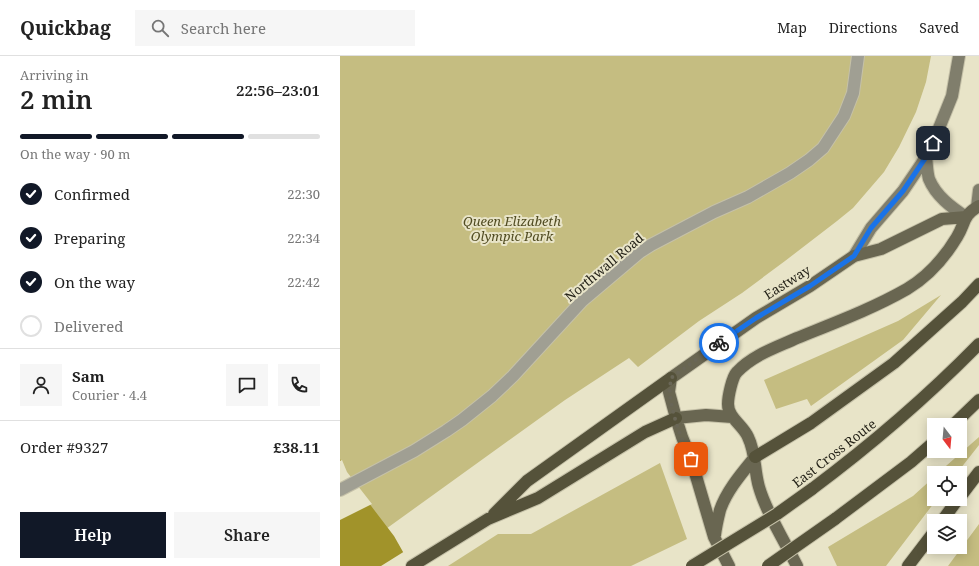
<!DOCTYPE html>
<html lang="en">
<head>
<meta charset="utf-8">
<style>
	:root { --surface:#fff; --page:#f6f6f6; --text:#222; --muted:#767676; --line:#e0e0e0; --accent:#111827 }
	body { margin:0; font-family:"Noto Serif",serif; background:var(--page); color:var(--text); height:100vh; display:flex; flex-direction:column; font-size:15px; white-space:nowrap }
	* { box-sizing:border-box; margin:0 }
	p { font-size:13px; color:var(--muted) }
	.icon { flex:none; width:22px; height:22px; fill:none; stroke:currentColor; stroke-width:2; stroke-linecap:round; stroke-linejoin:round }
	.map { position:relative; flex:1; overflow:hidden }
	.details { display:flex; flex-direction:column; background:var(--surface); width:340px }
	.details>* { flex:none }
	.needle { width:26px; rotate:164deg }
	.controls { position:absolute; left:587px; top:362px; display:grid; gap:8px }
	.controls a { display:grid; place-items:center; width:40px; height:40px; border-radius:0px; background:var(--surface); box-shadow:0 2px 10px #0003; font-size:20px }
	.pin { position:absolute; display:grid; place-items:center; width:34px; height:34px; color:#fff; margin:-17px; border-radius:8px; box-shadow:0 2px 6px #0006 }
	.courier { position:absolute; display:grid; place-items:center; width:40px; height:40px; margin:-20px; border:3px solid #1a73e8; border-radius:50%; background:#fff; color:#222; box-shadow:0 1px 5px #0007 }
	.headline em { font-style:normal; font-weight:600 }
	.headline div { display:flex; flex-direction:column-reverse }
	.headline { display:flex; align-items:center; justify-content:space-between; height:68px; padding:0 20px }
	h1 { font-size:26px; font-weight:600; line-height:30px }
	.bar { display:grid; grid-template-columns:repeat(4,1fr); gap:6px 4px; align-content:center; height:48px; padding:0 20px }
	.bar i { height:5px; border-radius:3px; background:var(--line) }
	.bar .active { background:var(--accent) }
	.bar p { grid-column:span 4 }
	.line { display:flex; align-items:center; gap:10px; padding:0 20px; border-top:1px solid var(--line) }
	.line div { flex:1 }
	.round { display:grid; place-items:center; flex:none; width:42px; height:42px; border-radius:0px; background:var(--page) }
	ol { padding:0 20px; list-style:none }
	li { display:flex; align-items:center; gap:12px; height:44px }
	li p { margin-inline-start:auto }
	li .icon { padding:4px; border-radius:50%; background:var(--accent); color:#fff; stroke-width:4 }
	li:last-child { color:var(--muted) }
	li i { width:22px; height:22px; border:2px solid var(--line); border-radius:50% }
	.button { display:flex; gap:8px; margin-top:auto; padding:8px 20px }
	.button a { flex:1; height:46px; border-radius:0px; background:var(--accent); color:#fff; font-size:16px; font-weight:600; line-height:46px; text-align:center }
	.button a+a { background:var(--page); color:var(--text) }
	header { display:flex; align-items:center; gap:24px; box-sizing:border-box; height:56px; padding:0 20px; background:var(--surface); border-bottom:1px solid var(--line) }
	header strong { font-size:19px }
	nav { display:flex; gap:22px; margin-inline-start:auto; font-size:14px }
	.search { width:280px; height:36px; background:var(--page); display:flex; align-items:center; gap:10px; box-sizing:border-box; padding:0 14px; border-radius:0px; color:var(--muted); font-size:15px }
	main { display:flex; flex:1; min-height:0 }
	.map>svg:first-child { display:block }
	.green { fill:#c5bd81 }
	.water { fill:#a1932a }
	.pier { fill:#e8e4c8 }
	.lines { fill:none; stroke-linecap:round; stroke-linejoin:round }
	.street-casing { stroke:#c5c1a8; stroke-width:14 }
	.secondary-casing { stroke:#c5c1a8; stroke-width:14 }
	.primary-casing { stroke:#c5c1a8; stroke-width:14 }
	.highway-casing { stroke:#c5c1a8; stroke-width:14 }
	.street { stroke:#a09f93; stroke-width:12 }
	.secondary { stroke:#807e6c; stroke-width:12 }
	.primary { stroke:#696651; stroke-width:12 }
	.highway { stroke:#55523a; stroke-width:12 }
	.highway-bridge-casing { stroke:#c5c1a8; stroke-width:14; stroke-linecap:butt }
	.highway-bridge { stroke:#55523a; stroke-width:12 }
	.done { stroke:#696656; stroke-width:4; stroke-dasharray:0 7.2 }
	.route { stroke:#1a73e8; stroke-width:5 }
	.labels { text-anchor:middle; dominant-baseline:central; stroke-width:4; stroke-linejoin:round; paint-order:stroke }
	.park-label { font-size:13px; font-style:italic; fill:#504b21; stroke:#e8e4c8 }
	.street-label { font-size:13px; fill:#242218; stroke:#e8e4c8 }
</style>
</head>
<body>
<header>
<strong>Quickbag</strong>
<div class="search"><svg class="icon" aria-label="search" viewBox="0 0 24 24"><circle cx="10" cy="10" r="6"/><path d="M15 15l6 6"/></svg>Search here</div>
<nav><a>Map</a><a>Directions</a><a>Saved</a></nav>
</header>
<main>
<section class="details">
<div class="headline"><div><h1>2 min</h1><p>Arriving in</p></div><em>22:56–23:01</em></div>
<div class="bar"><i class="active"></i><i class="active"></i><i class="active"></i><i></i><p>On the way · 90 m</p></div>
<ol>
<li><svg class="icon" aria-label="check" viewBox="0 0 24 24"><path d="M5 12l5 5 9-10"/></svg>Confirmed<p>22:30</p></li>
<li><svg class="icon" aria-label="check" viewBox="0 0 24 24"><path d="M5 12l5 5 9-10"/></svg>Preparing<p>22:34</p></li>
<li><svg class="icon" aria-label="check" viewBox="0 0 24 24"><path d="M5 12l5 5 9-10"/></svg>On the way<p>22:42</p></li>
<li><i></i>Delivered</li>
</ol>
<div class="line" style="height:72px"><a class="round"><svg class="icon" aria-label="person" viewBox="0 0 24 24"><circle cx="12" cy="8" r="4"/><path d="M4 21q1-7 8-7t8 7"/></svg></a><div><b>Sam</b><p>Courier · 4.4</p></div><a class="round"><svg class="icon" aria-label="chat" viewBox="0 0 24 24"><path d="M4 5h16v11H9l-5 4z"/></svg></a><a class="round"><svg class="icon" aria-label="phone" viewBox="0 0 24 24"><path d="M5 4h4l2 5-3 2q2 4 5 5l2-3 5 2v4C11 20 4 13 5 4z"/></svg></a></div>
<div class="line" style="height:52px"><div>Order #9327</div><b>£38.11</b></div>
<div class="button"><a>Help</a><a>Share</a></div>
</section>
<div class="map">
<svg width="639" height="510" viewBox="0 0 639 510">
	<rect width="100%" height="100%" fill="#e8e4c8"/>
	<!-- green -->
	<path class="green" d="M0,0H591L586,26L576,56L559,91L544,116L513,152L497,165L445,205L402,237L359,265L298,311L289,302L225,344L0,506Z
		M601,239L563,284L471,350L467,343L436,353L424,324L558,265Z
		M639,381V389L617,417H598Z
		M320,407L347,483L291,510H108L158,478H191Z
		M594,421V443H597L546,510H497L488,491L573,440Z
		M639,468V510H608Z"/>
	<!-- water -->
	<path class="water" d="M0,403L6,417L54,480L71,510H0Z"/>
	<!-- pier -->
	<path class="pier" d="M2,404L7,416L32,448L0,464V405Z
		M65,495L73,510H41Z"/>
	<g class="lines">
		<!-- street casing -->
		<g class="street-casing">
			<path id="street" d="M0,434L74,395L106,375L122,364L152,340L173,320L242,245L300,196L311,189L374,156L408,141L450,117L469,104L483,92L504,60L513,37L518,0"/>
		</g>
		<!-- secondary casing -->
		<g class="secondary-casing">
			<path id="secondary" d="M586,101C587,108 587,116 589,123C596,140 611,151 626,161
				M637,151L639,134
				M514,200L531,172L563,135L586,101L593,87L612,40L619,0"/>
		</g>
		<!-- primary casing -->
		<g class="primary-casing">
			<path id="primary" d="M336,362L366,359L392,361
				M375,479C376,471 378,462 380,454C387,434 402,417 415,401
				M389,510L374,481L351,403L342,381L336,362L329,336L331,322L416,262L470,230L514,200L541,193L602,163L626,161
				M457,510C445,486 426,456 419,431C414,414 416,397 408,381C403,369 388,362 388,348C388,341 392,321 397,316C413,299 435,292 457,282C494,267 532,253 567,233C587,221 605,201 617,181C626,166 622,160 639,150"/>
		</g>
		<!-- highway casing -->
		<g class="highway-casing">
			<path id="highway" d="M613,369L639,344
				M415,401L471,367L554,307L622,246L639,228
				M472,433C531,389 587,341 639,288
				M620,441L639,416
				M154,458L187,425L331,322
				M495,463L571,406L594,386
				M602,465L618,443
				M72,510L148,463L198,442L305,376L336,362
				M568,510L594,476"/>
		</g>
		<!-- street -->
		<use href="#street" class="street"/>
		<!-- secondary -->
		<use href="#secondary" class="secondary"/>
		<!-- primary -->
		<use href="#primary" class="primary"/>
		<!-- highway -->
		<use href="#highway" class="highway"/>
		<!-- highway-bridge casing -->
		<g class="highway-bridge-casing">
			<path id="highway-bridge" d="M352,510L437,458L472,433
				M428,510L495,463"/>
		</g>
		<!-- highway-bridge -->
		<use href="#highway-bridge" class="highway-bridge"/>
	</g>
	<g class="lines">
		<!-- done -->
		<path class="done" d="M351,403C342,386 331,356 330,337C329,332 331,327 331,322L379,287"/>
		<!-- route -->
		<path class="route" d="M379,287L416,262L470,230L514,200L531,172L563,135L586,101L593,87"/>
	</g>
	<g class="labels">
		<!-- park labels -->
		<g class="park-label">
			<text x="172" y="165">Queen Elizabeth<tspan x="172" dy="15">Olympic Park</tspan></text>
		</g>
		<!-- street labels -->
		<g class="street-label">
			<text transform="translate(264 211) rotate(-40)">Northwall Road</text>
			<text transform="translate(447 226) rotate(-32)">Eastway</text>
			<text transform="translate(494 397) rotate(-38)">East Cross Route</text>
		</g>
	</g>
</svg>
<div class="controls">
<a><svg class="needle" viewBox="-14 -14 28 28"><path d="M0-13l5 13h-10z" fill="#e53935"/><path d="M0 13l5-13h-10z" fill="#767676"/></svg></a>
<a><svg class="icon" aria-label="locate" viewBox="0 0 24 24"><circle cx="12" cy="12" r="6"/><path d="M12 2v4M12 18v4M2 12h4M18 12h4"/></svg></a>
<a><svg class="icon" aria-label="layers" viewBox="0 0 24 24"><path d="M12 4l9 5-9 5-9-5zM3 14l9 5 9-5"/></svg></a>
</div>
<div class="pin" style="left:351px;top:403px;background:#ea580c"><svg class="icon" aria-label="bag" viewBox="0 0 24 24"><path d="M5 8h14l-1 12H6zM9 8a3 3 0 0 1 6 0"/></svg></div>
<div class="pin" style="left:593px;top:87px;background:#1f2937"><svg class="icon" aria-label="home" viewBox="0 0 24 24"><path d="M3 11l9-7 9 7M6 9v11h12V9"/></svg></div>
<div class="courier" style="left:379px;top:287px"><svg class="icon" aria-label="bike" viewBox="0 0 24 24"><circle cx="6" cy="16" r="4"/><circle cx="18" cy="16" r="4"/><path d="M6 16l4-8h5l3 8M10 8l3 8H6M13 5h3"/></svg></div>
</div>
</main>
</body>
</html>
